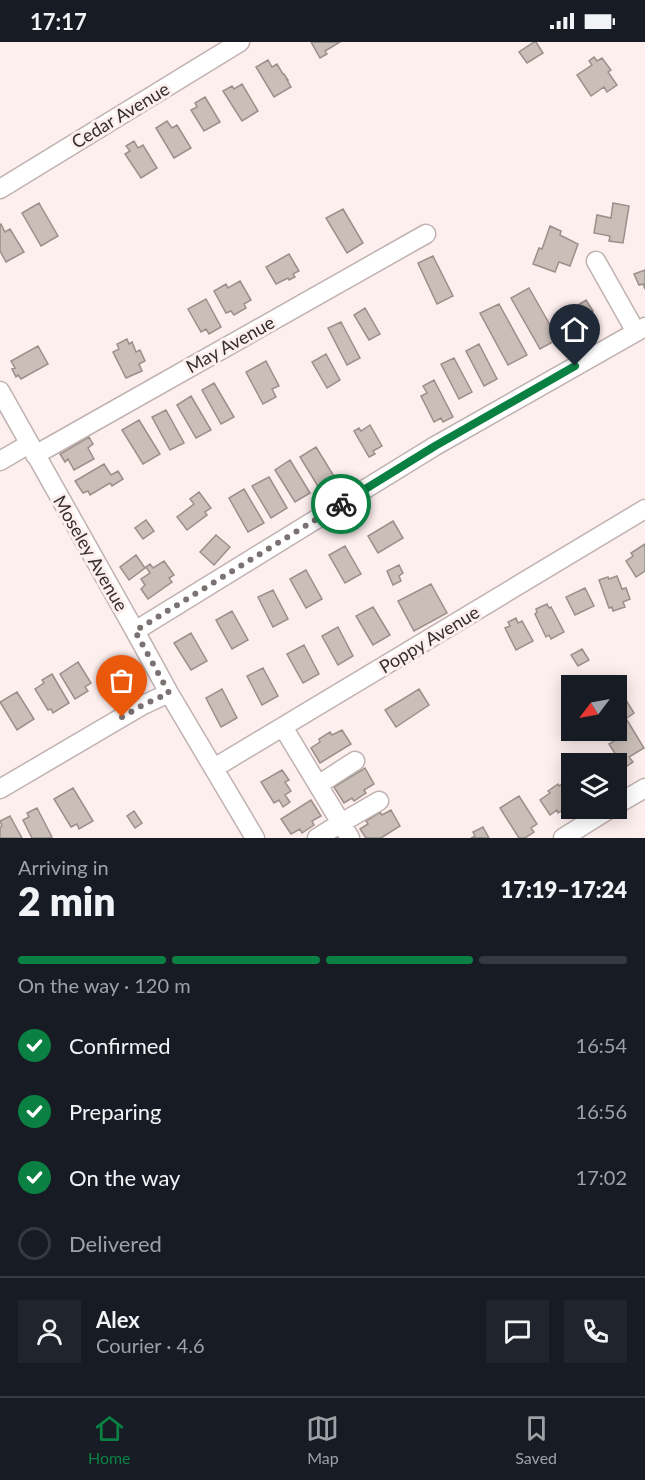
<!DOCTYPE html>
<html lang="en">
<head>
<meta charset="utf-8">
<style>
	:root { --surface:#171b24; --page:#20242c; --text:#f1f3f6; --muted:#9ea1a6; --line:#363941; --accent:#0b8043 }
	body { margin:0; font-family:Lato,sans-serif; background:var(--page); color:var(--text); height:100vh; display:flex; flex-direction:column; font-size:22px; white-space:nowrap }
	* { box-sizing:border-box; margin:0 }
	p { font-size:20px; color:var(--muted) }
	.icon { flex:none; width:33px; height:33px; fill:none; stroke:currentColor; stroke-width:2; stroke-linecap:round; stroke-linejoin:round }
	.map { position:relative; height:796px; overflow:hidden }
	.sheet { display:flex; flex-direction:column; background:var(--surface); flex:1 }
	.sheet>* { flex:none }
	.needle { width:39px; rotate:238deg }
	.fabs { position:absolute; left:561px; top:633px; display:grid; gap:12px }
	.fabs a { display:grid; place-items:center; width:66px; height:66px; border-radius:0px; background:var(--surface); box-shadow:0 3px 15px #0003; font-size:30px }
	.pin { position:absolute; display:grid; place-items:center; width:51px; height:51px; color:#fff; margin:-62px -26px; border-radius:50% 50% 50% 0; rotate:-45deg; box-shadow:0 0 6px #0007 }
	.pin .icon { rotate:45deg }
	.courier { position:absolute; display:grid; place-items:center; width:60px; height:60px; margin:-30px; border:4px solid #0b8043; border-radius:50%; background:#fff; color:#222; box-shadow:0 2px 8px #0007 }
	.headline em { font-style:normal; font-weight:800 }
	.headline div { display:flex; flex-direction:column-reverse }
	.headline { display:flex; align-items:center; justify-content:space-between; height:102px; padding:0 18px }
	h1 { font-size:39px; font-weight:800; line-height:45px }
	.bar { display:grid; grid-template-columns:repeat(4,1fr); gap:9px 6px; align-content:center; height:72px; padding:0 18px }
	.bar i { height:8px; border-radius:4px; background:var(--line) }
	.bar .selected { background:var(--accent) }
	.bar p { grid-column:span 4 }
	.line { display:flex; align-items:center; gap:15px; padding:0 18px; border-top:2px solid var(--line) }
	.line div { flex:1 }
	.round { display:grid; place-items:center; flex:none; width:63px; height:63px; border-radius:0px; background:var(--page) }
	ol { padding:0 18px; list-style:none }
	li { display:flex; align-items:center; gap:18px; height:66px }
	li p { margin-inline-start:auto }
	li .icon { padding:6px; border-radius:50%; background:var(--accent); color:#fff; stroke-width:4 }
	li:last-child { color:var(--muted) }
	li i { width:33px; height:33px; border:3px solid var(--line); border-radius:50% }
	.status { display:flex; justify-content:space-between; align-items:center; height:42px; padding:0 30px; background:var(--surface); direction:ltr }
	.status svg { height:16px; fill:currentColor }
	.dock { display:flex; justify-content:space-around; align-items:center; height:84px; border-top:2px solid var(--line); background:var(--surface); font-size:16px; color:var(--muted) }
	.dock a { display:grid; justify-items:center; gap:3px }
	.dock .selected { color:var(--accent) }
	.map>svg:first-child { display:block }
	.building { fill:#cabeb8; stroke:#9a8f89; stroke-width:1.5 }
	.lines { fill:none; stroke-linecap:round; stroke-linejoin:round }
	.minor-casing { stroke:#c0b2b1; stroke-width:21 }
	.minor { stroke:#fff; stroke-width:18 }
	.done { stroke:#7b7272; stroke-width:6; stroke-dasharray:0 10.8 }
	.route { stroke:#0b8043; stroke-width:8 }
	.labels { text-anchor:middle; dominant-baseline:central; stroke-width:6; stroke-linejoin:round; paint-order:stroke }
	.street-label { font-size:18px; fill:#342e2e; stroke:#feefef }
</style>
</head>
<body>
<div class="status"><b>17:17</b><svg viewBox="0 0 49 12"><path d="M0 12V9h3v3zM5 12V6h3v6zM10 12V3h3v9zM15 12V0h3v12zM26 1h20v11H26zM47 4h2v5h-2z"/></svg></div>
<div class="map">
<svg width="645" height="796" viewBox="0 0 645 796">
	<rect width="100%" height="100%" fill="#feefef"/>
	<!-- building -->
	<path class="building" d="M311,0H340L325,9L327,12L320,16Z
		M534,0H536L543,11L527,21L519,10Z
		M594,15L597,19L602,16L611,28L608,30L617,43L607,50L604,45L591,54L577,33L592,23L589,19Z
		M268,18L272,25L277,22L283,32H284L288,38H287L291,45L274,55L256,25Z
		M242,42L258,69L242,79L223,49L232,44L234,47Z
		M205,55L220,80L204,89L191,68L197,65L195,61Z
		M167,79L172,86L177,83L191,106L174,116L156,86Z
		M134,99L138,106L143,103L157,126L141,136L125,112L130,109L126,104Z
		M39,161L58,194L41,204L22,171Z
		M613,161L629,164L623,201L609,199L610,194L594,191L597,173L611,176Z
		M343,167L363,201L347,211L326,176Z
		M1,182L5,190L10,187L24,210L6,220L0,209V183Z
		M550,184L561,189L560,193L578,202L570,224L559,220L555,230L533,222L539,206L542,207Z
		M289,212L299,229L293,232L295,235L289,238L288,236L276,242L266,225Z
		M433,214L453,254L437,262L418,221Z
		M645,228V247L643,242L639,243L634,232Z
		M240,239L251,258L244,262L246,266L234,273L231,269L226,271L214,249L226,242L228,246Z
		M529,246L558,297L540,307L511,256Z
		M206,257L221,285L209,292L206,287L201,290L188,267Z
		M586,258L593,269L590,271L599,285L583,294L567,270Z
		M499,262L527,313L508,323L480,271Z
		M365,266L380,292L369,298L354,273Z
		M341,280L360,316L347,323L328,286Z
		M127,297L129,302L132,300L136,310L140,308L145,319L139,322L142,329L126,336L113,310L119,307L117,302Z
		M479,302L497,337L484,344L466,309Z
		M38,304L48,322L21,337L18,333L16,335L12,327L15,326L11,319Z
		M326,312L340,338L327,346L312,320Z
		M454,316L472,350L459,357L441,322Z
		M266,319L279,344L272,347L276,355L263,362L246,330Z
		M434,338L453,375L443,380L441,376L434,380L421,354L427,351L423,344Z
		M214,341L234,375L221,382L202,348Z
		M191,354L211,388L196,396L177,363Z
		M166,368L184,401L170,408L152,375Z
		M139,378L160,412L143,422L122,388Z
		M370,383L382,404L373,409L375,412L369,415L354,389L359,386L361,389Z
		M89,395L93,402L88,406L94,417L74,428L68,417L65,420L60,412Z
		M316,405L335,436L319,446L300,415Z
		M290,418L310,451L295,460L275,428Z
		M104,422L111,433L118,429L123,437L112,444L110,441L90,453L88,449L83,451L75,439Z
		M269,435L287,466L271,476L252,444Z
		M244,447L264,481L248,490L229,456Z
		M199,450L211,466L205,470L207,473L187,488L177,475L194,462L190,457Z
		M146,478L154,489L143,497L135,486Z
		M393,479L403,496L378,511L368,494Z
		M216,493L230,505L214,523L200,510Z
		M645,502V529L636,535L626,519L633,514L631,511Z
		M345,504L361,532L345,541L329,513Z
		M136,513L145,526L129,538L120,525Z
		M164,519L174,533L169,536L172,540L148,557L141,547L145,543L141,537L150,531L146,525L150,522L153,526Z
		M399,523L403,531L399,534L401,539L393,543L387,529Z
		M306,528L322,557L306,566L290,537Z
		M617,534L622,547L626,546L630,557L623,560L625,565L613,569L612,565L609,566L599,538L608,535L609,537Z
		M431,542L447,571L414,589L398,559Z
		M585,546L594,564L575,573L566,555Z
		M273,548L288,577L273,585L258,555Z
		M547,562L549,566L551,565L564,590L551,597L549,593L546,595L535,572L537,570L536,567Z
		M373,565L390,593L373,603L356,574Z
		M232,569L248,598L232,607L216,578Z
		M516,576L518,581L522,579L533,599L516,608L505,586L510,584L508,580Z
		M338,585L353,614L338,623L322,594Z
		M191,591L207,619L191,628L174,601Z
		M304,603L319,632L303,641L287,612Z
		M582,607L589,618L578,624L571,613Z
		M78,620L91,641L85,645L88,649L75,657L60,632Z
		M263,626L278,654L262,663L247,634Z
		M52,632L69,661L53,671L51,667L48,668L35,647L44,641L42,638Z
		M222,647L237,676L221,685L206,656Z
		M419,647L429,663L396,685L385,668Z
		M17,650L34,677L17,688L0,660Z
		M626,658L634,671L627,676L619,663Z
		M627,678L644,706L629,715L633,720L624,726L609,702L624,693L619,683Z
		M342,688L351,702L320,721L311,706L320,700L319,697L330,690L332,693Z
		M365,726L374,742L364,748L366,751L354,759L352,756L344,761L334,745Z
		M282,728L289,738L285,740L291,749L285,753L290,760L283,765L279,758L274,761L261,740Z
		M570,738L572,741V763L558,771L557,768L550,773L540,758L550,751L548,749L558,742L559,744Z
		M73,746L93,779L79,787L77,782L71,785L54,757Z
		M519,754L537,782L531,786L534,790L525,796H519L500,766Z
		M311,758L321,774L312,779L314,783L302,791L300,787L291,792L281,777Z
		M37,766L52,795L51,796H32L23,778L29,775L27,771Z
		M391,768L400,784L381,796H366L360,787L368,782L366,779L380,770L382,773Z
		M134,769L142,781L135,786L127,774Z
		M10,774L22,796H0V785L2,784L0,779Z
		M483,785L489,796H471L475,794L473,790Z"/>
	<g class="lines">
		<!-- minor casing -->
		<g class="minor-casing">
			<path id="minor" d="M0,147L240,0
				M596,219L636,290
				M0,349L135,589L169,651L255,796
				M35,413L426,192
				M0,419L29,402
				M135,589L435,404L645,285
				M283,685L341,781L317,796
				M214,726L645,467
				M318,743L355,719
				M0,747L143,663L169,651
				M616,763L645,746
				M350,796L341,781L379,759
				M563,796L611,766"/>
		</g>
		<!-- minor -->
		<use href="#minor" class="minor"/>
	</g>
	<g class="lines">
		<!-- done -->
		<path class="done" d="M122,675L143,663L169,651L135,589L341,462"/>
		<!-- route -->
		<path class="route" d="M341,462L435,404L575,324"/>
	</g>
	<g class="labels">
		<!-- street labels -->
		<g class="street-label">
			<text transform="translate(120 73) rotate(-31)">Cedar Avenue</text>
			<text transform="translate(230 302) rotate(-29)">May Avenue</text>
			<text transform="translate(91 511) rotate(60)">Moseley Avenue</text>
			<text transform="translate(429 597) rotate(-31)">Poppy Avenue</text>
		</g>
	</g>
</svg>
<div class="fabs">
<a><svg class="needle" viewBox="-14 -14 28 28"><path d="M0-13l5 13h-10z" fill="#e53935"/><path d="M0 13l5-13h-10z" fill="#9ea1a6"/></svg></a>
<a><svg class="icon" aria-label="layers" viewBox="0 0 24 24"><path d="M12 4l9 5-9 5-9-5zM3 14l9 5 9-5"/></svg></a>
</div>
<div class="pin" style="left:122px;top:675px;background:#ea580c"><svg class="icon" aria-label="bag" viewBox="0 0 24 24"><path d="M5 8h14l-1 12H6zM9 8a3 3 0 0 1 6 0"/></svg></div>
<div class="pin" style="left:575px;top:324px;background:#1f2937"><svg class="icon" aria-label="home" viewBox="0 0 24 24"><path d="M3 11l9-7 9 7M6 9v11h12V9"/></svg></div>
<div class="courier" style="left:341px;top:462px"><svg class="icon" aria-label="bike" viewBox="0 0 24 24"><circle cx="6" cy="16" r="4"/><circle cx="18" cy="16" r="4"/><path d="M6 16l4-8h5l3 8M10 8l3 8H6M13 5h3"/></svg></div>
</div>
<section class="sheet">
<div class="headline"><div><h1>2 min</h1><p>Arriving in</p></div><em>17:19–17:24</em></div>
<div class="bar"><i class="selected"></i><i class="selected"></i><i class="selected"></i><i></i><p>On the way · 120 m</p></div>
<ol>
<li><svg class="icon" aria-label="check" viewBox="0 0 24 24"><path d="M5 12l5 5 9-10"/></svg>Confirmed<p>16:54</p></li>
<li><svg class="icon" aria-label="check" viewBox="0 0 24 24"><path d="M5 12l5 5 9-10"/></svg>Preparing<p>16:56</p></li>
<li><svg class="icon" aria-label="check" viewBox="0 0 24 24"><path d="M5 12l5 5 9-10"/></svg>On the way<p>17:02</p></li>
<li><i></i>Delivered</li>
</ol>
<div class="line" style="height:108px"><a class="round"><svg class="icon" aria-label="person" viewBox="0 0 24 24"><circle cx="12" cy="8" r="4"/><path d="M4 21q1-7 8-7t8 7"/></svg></a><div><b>Alex</b><p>Courier · 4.6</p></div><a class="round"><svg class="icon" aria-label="chat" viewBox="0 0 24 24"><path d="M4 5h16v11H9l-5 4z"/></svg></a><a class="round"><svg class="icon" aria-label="phone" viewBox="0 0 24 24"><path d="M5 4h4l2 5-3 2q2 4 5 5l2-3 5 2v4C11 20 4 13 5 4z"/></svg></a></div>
</section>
<nav class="dock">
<a class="selected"><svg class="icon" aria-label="home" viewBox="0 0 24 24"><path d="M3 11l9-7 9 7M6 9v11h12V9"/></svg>Home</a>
<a><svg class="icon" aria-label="map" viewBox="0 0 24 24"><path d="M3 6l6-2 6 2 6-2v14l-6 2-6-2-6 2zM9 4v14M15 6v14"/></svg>Map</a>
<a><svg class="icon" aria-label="saved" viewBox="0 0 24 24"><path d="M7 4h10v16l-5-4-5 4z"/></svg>Saved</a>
</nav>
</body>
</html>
